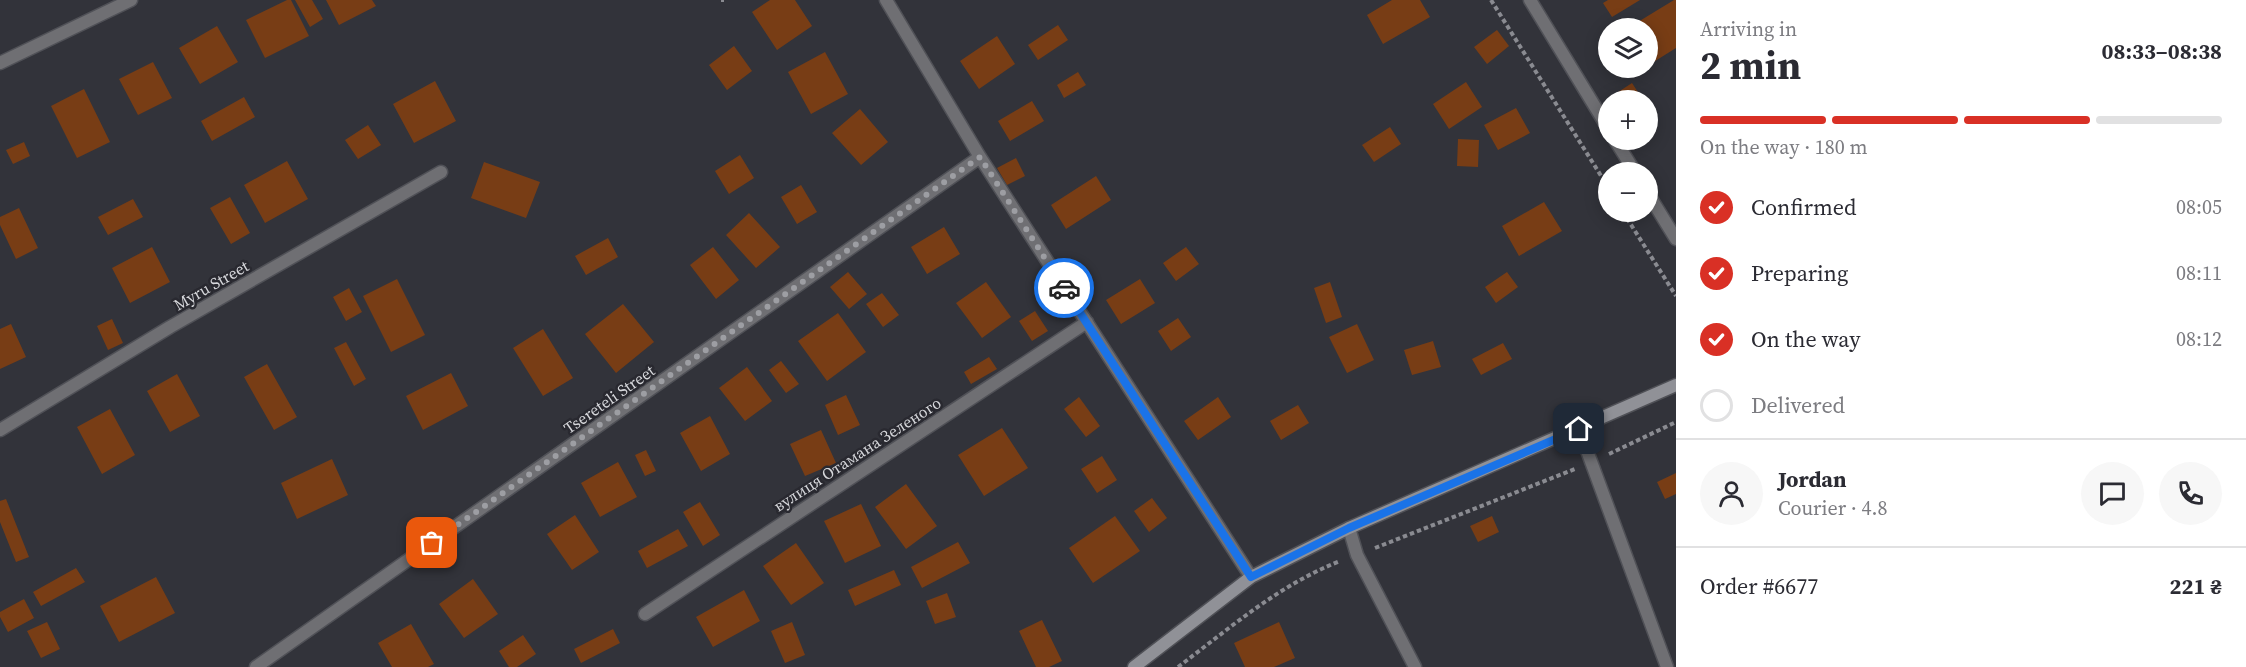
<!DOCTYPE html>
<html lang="en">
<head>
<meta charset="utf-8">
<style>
	:root { --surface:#fff; --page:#f7f7f7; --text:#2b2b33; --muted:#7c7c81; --line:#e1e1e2; --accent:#d93025 }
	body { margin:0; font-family:"Source Serif 4",serif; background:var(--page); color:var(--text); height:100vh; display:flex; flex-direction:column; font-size:22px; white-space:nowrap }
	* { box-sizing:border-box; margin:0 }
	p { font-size:20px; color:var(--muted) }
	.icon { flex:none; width:33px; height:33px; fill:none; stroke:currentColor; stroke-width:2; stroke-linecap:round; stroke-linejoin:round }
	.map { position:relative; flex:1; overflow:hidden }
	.sheet { display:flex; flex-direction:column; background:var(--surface); width:570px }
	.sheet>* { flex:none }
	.fabs { position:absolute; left:1598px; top:18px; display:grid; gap:12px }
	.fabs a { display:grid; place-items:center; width:60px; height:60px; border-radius:50%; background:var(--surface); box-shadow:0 3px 15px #0003; font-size:30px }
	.pin { position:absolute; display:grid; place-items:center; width:51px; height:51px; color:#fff; margin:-26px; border-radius:12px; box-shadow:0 3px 9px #0006 }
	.courier { position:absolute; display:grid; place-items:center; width:60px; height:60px; margin:-30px; border:4px solid #1a73e8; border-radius:50%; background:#fff; color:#222; box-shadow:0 2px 8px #0007 }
	.headline em { font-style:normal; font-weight:700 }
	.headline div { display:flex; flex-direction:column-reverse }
	.headline { display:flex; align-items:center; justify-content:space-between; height:102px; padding:0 24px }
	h1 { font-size:39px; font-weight:700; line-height:45px }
	.bar { display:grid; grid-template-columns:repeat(4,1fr); gap:9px 6px; align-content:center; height:72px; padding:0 24px }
	.bar i { height:8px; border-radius:4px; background:var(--line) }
	.bar .selected { background:var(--accent) }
	.bar p { grid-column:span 4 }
	.line { display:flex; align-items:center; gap:15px; padding:0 24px; border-top:2px solid var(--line) }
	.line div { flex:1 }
	.round { display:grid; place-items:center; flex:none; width:63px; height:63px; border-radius:32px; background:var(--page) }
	ol { padding:0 24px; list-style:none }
	li { display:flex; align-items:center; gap:18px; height:66px }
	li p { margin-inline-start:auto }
	li .icon { padding:6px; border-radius:50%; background:var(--accent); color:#fff; stroke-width:4 }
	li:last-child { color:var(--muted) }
	li i { width:33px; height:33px; border:3px solid var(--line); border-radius:50% }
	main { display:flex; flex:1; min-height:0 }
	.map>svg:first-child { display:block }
	.building { fill:#783d15 }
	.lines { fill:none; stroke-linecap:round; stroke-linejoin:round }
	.lane-casing { stroke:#505157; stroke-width:15 }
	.street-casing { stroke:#505157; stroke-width:15 }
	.secondary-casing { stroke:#505157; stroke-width:15 }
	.path { stroke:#8a8b91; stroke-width:4; stroke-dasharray:4.5 3; stroke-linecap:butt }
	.lane { stroke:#6f6f73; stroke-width:12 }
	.street { stroke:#6f6f73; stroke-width:12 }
	.secondary { stroke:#909197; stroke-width:12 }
	.done { stroke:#9d9ea3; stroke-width:6; stroke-dasharray:0 10.8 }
	.route { stroke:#1a73e8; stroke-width:8 }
	.labels { text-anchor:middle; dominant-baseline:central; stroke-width:5; stroke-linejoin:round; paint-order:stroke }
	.street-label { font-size:16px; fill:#d6d7db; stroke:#292930 }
</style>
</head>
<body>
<main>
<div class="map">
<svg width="1676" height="667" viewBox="0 0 1676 667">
	<rect width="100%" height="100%" fill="#32333a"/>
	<!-- building -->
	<path class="building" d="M287,0H291L309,36L265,58L246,20Z
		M295,0H312L323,19L310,27Z
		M326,0H372L376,6L339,25Z
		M770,0H795L812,26L777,50L752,12Z
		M1392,0H1420L1430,17L1383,44L1367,15Z
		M1608,0H1640L1612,17L1603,3Z
		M1674,0H1676V48L1652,63L1647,56V28H1628Z
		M1058,25L1068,40L1038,60L1028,45Z
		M217,26L238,62L200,84L179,48Z
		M1497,30L1509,46L1487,64L1474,47Z
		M997,36L1015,64L979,89L960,61Z
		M734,46L752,71L727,90L709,65Z
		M825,52L848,94L811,114L788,72Z
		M153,62L172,98L138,115L119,79Z
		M1078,72L1086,85L1064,98L1057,85Z
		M435,81L456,121L414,143L393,104Z
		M1466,82L1482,107L1449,129L1433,104Z
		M1632,83L1643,100H1610L1609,98Z
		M84,89L110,142L77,158L51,106Z
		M244,97L255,117L212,141L201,121Z
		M1032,101L1044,121L1010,141L998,121Z
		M1516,108L1530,133L1498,150L1484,125Z
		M860,109L888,142L861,165L832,133Z
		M368,125L381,145L358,159L345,140Z
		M1390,127L1401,144L1374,162L1362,145Z
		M1458,139L1479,140L1478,167L1457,166Z
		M24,142L30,156L13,164L6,150Z
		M740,155L754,178L729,194L715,171Z
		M1016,158L1025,176L1007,185L997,168Z
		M287,161L308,199L265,223L244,185Z
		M484,162L540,182L526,218L471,198Z
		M1096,176L1111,200L1066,229L1051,205Z
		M801,185L817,212L797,224L781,197Z
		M230,197L250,233L231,244L210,208Z
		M133,199L143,217L108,235L98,217Z
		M1544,202L1562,231L1519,256L1502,226Z
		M19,208L38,248L16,259L0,225V217Z
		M749,213L780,247L756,268L726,235Z
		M944,227L960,254L927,274L911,247Z
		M608,238L618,257L586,275L575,256Z
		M152,247L170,282L130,303L112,268Z
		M713,247L739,280L716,299L690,265Z
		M1186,247L1199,264L1176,281L1163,263Z
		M1072,262L1086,284L1073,293L1059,270Z
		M848,272L867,294L849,309L830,287Z
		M1507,272L1518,287L1496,303L1485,287Z
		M397,279L425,335L391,352L363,296Z
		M1140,279L1155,303L1121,324L1106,300Z
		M986,282L1011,317L982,338L956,303Z
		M1330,282L1342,317L1326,323L1314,288Z
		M349,288L362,312L346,321L333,297Z
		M882,293L899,315L883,327L866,304Z
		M623,304L654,342L616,373L585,334Z
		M1035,311L1048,331L1032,341L1019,321Z
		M838,313L866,352L827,381L798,341Z
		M1178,318L1191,337L1171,351L1158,331Z
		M112,319L123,343L108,350L97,326Z
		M11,324L26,357L0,369V329Z
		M1357,324L1374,360L1347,373L1329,337Z
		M543,329L573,378L543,396L513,348Z
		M1433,341L1441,367L1412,375L1404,350Z
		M346,342L366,379L354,386L334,348Z
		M1503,343L1512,359L1481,375L1472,359Z
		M989,357L997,369L971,384L964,372Z
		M781,361L799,384L786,393L769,370Z
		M267,364L297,417L274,430L244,377Z
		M747,367L772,401L745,421L719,388Z
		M451,373L468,406L423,430L406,396Z
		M177,374L200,416L170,432L147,391Z
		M846,395L860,425L838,435L825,405Z
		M1079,397L1100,426L1086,437L1064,409Z
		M1218,397L1231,417L1198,440L1184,421Z
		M1298,405L1309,423L1281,440L1270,421Z
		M110,409L135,455L102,474L77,427Z
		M710,416L730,454L701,471L680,433Z
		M1002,428L1028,468L984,496L958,455Z
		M821,430L836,463L805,476L790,444Z
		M646,450L656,471L645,476L635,455Z
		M1102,456L1117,480L1097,493L1081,469Z
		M332,459L348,495L297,519L281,483Z
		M618,462L637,497L600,517L581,483Z
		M1676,473V494L1665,499L1657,482Z
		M906,484L937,526L906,549L875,507Z
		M1152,498L1167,518L1149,532L1134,511Z
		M6,499L29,557L16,562L0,522V501Z
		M700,502L720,535L703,546L683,512Z
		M861,504L881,546L845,563L824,521Z
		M575,515L599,552L572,570L547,534Z
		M1115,516L1140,551L1093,583L1069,548Z
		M1492,516L1499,532L1478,542L1470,526Z
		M678,529L688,546L647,568L638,551Z
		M958,542L970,563L922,588L911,567Z
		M796,543L824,583L791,605L763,566Z
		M76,568L85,582L41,606L33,592Z
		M894,570L901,585L855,606L848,590Z
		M156,577L175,613L119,642L100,606Z
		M473,579L498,614L464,638L439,604Z
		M744,590L760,621L713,647L696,617Z
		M947,593L956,617L935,624L926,601Z
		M24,599L34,618L8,632L0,617V612Z
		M1042,620L1062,661L1049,667H1036L1019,631Z
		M47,622L60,649L41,658L27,631Z
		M792,622L805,655L785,663L771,631Z
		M1279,622L1295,658L1274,667H1245L1234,643Z
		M411,624L434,664L428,667H392L378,643Z
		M613,629L620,643L581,663L574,649Z
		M523,635L536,654L517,667H509L499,651Z"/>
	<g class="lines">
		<!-- lane casing -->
		<g class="lane-casing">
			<path id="lane" d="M1579,429L1667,667"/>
		</g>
		<!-- street casing -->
		<g class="street-casing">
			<path id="street" d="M886,0L980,157L1251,577
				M1530,0L1608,128
				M0,63L131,0
				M1615,140L1635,172
				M1647,192L1676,239
				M0,430L170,327L441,172
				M1349,528L1357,555L1415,667
				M645,614L1087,322
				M256,667L980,157"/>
		</g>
		<!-- secondary casing -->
		<g class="secondary-casing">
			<path id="secondary" d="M1134,667L1251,577L1349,528L1676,385"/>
		</g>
		<!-- path -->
		<path class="path" d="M721,0H724
			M1491,0L1608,187
			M1623,212L1676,296
			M1609,454L1676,422
			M1375,548L1575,469
			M1178,667C1230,628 1279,585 1340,561"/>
		<!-- lane -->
		<use href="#lane" class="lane"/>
		<!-- street -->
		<use href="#street" class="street"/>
		<!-- secondary -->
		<use href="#secondary" class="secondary"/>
	</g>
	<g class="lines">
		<!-- done -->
		<path class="done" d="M432,543L980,157L1064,288"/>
		<!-- route -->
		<path class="route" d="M1064,288L1251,577L1349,528L1579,429"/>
	</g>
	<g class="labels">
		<!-- street labels -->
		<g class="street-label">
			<text transform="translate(211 285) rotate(-30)">Myru Street</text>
			<text transform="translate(609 399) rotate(-35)">Tsereteli Street</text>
			<text transform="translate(857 454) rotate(-33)">вулиця Отамана Зеленого</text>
		</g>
	</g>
</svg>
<div class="fabs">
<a><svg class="icon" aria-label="layers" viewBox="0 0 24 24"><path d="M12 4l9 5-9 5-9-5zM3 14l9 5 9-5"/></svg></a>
<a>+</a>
<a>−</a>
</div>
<div class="pin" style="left:432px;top:543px;background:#ea580c"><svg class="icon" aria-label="bag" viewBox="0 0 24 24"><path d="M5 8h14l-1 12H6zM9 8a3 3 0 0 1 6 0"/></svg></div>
<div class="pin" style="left:1579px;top:429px;background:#1f2937"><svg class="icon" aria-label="home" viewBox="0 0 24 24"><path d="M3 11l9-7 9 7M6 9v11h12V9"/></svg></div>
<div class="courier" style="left:1064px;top:288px"><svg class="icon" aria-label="car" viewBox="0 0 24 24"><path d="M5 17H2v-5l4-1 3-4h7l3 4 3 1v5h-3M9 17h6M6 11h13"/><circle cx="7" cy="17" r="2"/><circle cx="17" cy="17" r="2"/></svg></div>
</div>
<section class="sheet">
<div class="headline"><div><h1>2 min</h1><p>Arriving in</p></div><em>08:33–08:38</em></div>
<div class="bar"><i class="selected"></i><i class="selected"></i><i class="selected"></i><i></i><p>On the way · 180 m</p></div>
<ol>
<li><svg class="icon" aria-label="check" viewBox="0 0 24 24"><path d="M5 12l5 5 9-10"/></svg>Confirmed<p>08:05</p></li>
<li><svg class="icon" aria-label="check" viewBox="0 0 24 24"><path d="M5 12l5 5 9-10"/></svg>Preparing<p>08:11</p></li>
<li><svg class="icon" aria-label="check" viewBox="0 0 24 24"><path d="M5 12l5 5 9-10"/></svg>On the way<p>08:12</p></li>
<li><i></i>Delivered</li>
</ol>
<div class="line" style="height:108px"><a class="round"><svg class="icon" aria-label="person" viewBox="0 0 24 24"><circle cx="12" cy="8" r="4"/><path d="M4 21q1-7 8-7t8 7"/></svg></a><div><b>Jordan</b><p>Courier · 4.8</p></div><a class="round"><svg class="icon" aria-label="chat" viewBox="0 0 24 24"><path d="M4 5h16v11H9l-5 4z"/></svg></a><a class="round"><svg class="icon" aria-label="phone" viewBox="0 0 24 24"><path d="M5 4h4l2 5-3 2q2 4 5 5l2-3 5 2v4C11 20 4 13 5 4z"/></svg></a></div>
<div class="line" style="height:78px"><div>Order #6677</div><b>221 ₴</b></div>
</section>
</main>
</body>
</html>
